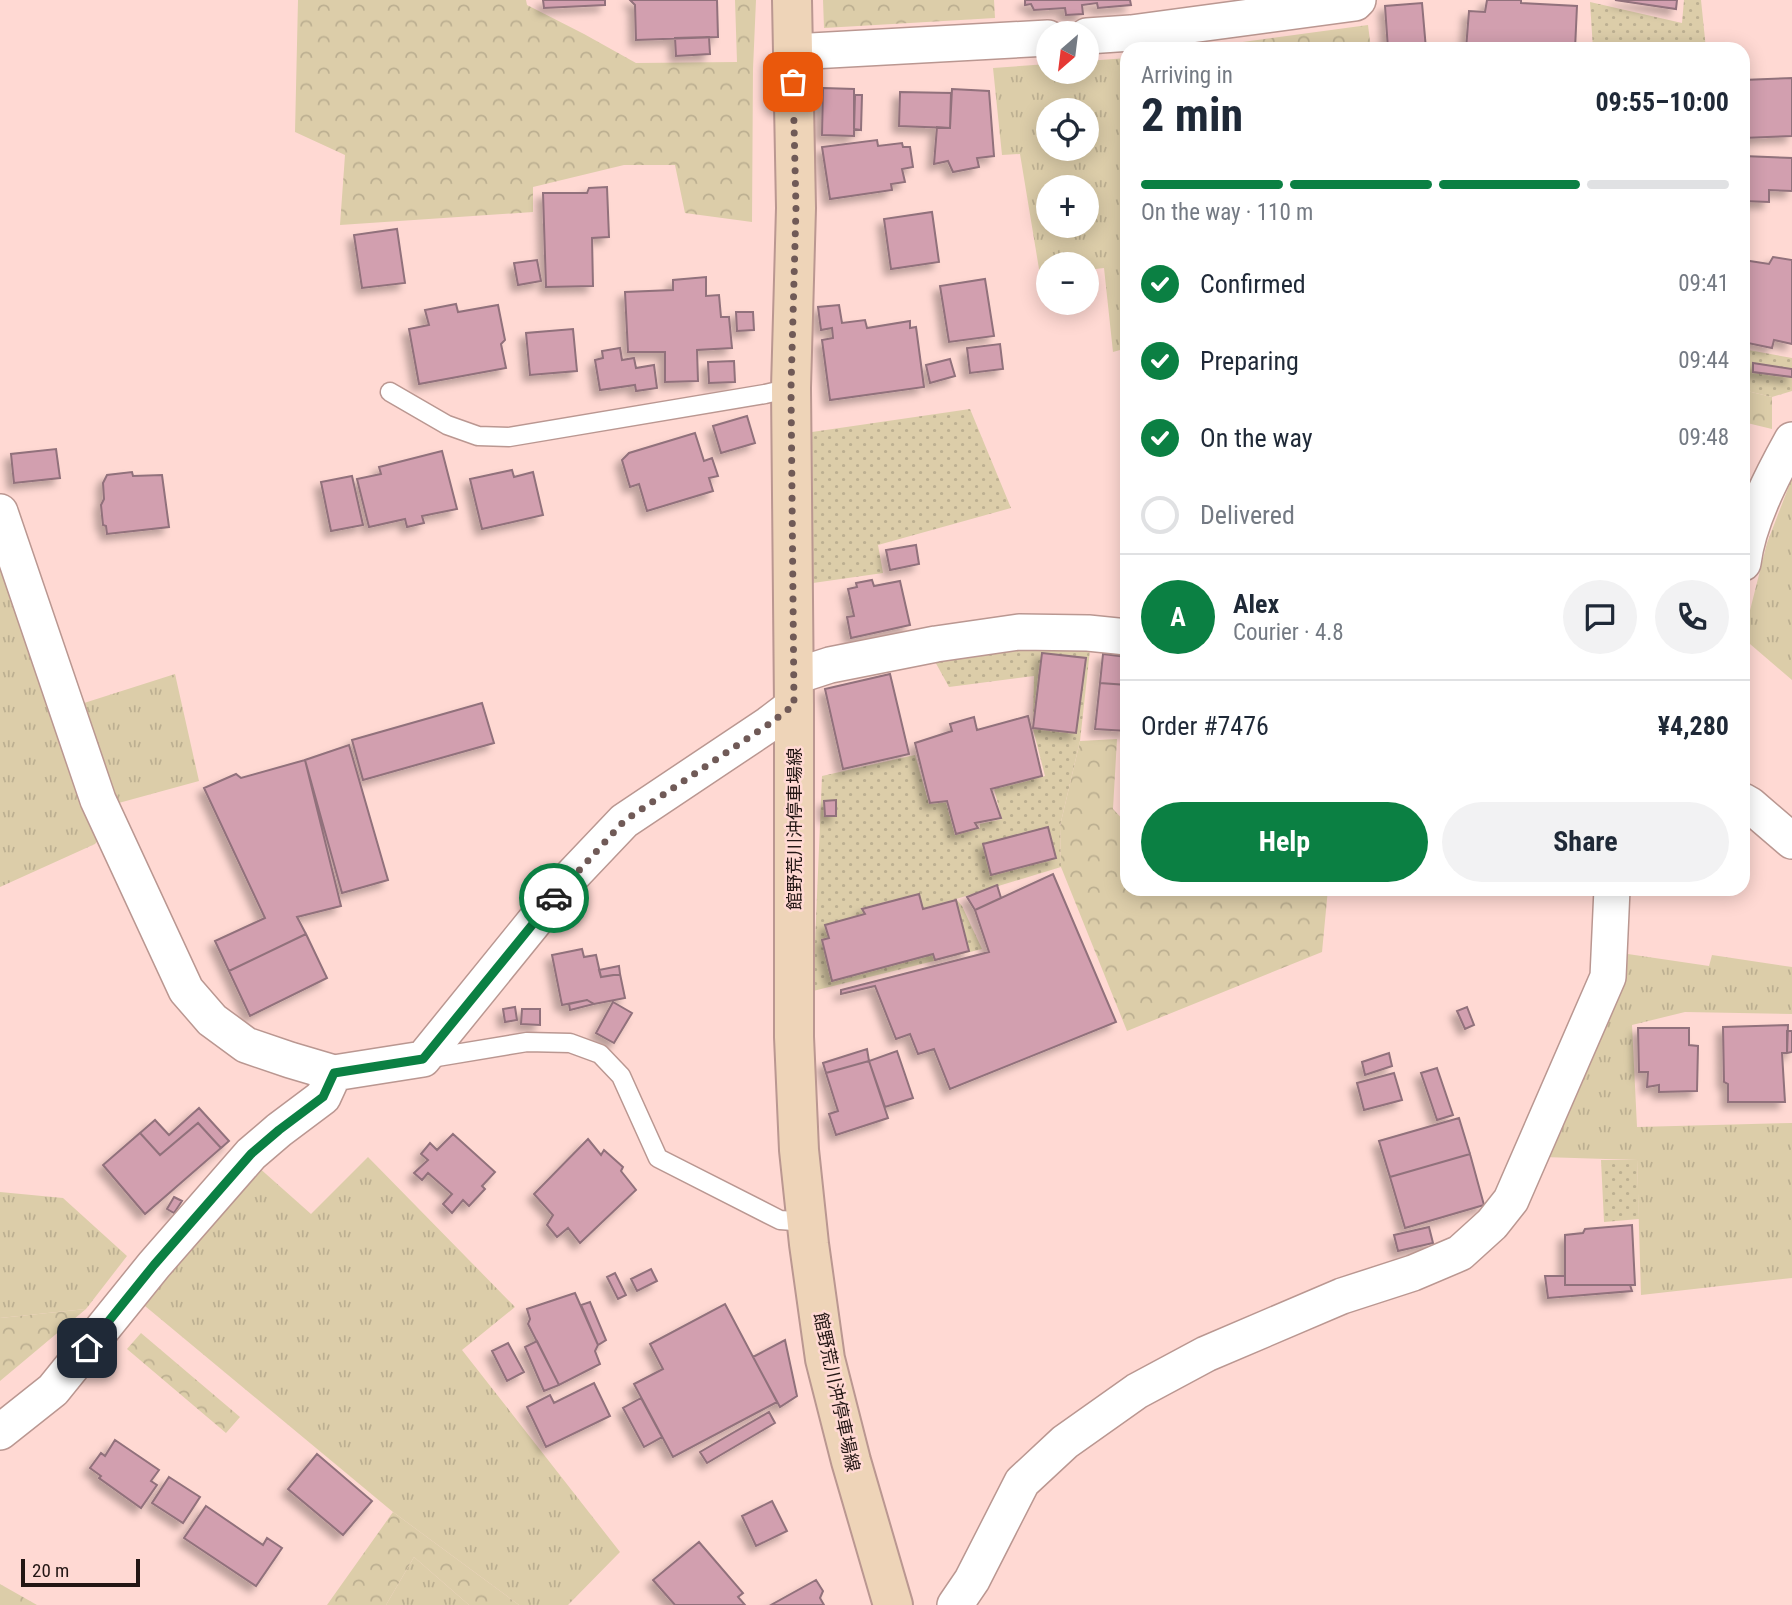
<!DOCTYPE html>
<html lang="en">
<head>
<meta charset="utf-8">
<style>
	:root { --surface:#fff; --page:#f2f2f3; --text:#1f2937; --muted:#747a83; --line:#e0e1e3; --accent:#0b8043 }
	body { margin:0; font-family:"Roboto Condensed","Noto Sans JP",sans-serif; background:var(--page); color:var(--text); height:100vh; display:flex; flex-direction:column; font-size:26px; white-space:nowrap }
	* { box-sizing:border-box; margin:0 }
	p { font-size:23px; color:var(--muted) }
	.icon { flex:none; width:38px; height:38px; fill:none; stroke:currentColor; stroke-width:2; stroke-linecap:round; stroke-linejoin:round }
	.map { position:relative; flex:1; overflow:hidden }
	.sheet { position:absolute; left:1120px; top:42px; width:630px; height:854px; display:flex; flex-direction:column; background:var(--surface); border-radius:21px; box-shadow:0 4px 18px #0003 }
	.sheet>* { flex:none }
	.needle { width:46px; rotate:208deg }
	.fabs { position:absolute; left:1036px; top:21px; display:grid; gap:14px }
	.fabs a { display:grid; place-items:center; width:63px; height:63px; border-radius:50%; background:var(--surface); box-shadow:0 4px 18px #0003; font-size:35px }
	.scale { position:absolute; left:21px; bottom:18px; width:119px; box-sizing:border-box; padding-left:7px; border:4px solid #231614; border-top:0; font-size:19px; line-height:24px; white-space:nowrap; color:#231614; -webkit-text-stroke:5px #ffd9d3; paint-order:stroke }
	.pin { position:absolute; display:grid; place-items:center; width:60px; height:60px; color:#fff; margin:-30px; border-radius:14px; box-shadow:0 4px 10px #0006 }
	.courier { position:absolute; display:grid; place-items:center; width:70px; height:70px; margin:-35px; border:5px solid #0b8043; border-radius:50%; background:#fff; color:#222; box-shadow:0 2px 9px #0007 }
	.headline em { font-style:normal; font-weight:700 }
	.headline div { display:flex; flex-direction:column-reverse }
	.headline { display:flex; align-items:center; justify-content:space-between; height:119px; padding:0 21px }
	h1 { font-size:46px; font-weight:700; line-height:52px }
	.bar { display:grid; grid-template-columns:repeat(4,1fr); gap:10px 7px; align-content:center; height:84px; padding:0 21px }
	.bar i { height:9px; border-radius:5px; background:var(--line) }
	.bar .active { background:var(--accent) }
	.bar p { grid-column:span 4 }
	.line { display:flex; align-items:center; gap:18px; padding:0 21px; border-top:2px solid var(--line) }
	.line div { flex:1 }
	.round { display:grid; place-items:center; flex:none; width:74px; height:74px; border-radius:37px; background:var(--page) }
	ol { padding:0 21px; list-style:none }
	li { display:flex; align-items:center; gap:21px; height:77px }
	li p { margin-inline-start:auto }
	li .icon { padding:7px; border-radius:50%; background:var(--accent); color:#fff; stroke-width:4 }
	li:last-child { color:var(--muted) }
	li i { width:38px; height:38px; border:4px solid var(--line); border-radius:50% }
	.button { display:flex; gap:14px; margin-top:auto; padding:14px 21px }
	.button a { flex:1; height:80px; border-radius:42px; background:var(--accent); color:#fff; font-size:28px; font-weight:700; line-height:80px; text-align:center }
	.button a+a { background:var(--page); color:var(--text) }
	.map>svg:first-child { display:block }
	.grass { fill:url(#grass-tufts); fill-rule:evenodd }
	.forest { fill:url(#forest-crowns) }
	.garden { fill:url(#garden-dots); fill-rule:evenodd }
	.building { fill:#d29faf; stroke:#91717b; stroke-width:2; filter:url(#shadow) }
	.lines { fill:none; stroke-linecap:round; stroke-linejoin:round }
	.lane-casing { stroke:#ba9791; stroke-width:21 }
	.street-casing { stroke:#ba9791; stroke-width:38 }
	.secondary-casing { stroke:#ba9791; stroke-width:42 }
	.lane { stroke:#fff; stroke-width:18 }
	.street { stroke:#fff; stroke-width:35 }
	.secondary { stroke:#eed4b8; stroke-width:38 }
	.done { stroke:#705a57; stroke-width:7; stroke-dasharray:0 12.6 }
	.route { stroke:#0b8043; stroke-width:9 }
	.labels { text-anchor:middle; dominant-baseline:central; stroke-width:5; stroke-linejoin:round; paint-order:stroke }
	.street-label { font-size:18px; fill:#231614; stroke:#ffd9d3 }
</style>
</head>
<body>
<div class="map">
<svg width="1792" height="1605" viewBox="0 0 1792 1605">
	<defs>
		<pattern id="grass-tufts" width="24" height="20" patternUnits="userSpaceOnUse" patternTransform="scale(1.75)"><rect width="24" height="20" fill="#dccda9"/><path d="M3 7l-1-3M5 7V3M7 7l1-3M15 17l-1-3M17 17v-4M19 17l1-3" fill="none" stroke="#bcaf91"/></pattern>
		<pattern id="forest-crowns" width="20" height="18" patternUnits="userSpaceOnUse" patternTransform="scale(1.75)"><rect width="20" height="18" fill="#dccda9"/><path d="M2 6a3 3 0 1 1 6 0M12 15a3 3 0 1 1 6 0" fill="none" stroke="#bcaf91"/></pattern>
		<pattern id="garden-dots" width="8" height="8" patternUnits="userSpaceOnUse" patternTransform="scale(1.75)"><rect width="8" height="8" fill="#dccda9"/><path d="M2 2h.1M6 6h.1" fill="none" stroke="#bcaf91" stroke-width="1.8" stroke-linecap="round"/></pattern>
		<filter id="shadow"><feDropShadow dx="-6" dy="6" stdDeviation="3.5" flood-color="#0004"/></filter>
	</defs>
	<rect width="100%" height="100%" fill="#ffd9d3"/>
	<!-- grass -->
	<path class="grass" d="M1127,58V348L1113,352L1104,268L1087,270V264H1048V274L1040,275L1020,154L1002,155L993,68L1048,64V72H1087V61ZM1048,110H1087V149H1048ZM1048,187H1087V226H1048Z
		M1792,478V680L1743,638L1767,543Z
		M0,552L99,839L95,844L0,887Z
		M175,674L199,781L115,804L81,704Z
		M1621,953L1709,966L1712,955L1792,967V1014L1685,1012L1632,1025L1637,1127L1792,1123V1278L1641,1295L1637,1160L1543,1157Z
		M368,1157L515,1307L462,1350L620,1552L568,1605H519L393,1512L145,1306L257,1166L311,1214Z
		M0,1192L63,1198L127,1256L86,1309L0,1318Z
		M414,1557L469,1605H386Z"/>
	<!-- forest -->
	<path class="forest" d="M298,0H526L527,5L584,34L636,63L737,62L735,0H756L753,69L752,222L685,213L675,165H624L533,187V212L340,225L345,155L295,132Z
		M823,0H994L995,18L824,28Z
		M1368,25L1371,49H1191Z
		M1743,390L1772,397V429L1743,422Z
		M1117,739L1113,809L1127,824V889H1328L1322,952L1127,1031L1061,867L1060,826L1080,741Z
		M86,1309L0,1381V1318Z
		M141,1333L240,1417L226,1433L127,1349Z
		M393,1512L519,1605H469L414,1557L386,1605H327Z
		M0,1584L37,1605H0Z"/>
	<!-- garden -->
	<path class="garden" d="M1684,0H1701L1706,49H1593L1590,2L1682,23Z
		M1743,349L1792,358V391L1772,397L1743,390Z
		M970,409L1011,508L878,545L883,573L813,583L812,432Z
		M1004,647L1090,650L1080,741L1060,826L1061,867L956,899L962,906L982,949L813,991L822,776L915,755L929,804L946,802L955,835L980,828V824L1002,819L994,789L1045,776L1033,729L1034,676L949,687L933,658ZM918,894L923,909L956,900L969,951L935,960L933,954L832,980L822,940L829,938L865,914L862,908Z
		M1601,1160H1637L1639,1219L1604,1222Z"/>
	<!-- building -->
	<path class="building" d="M543,0H605V5L544,8Z
		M630,0H717L718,37L636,40L635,5Z
		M1025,0H1130L1131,5L1098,8L1097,3L1082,5L1083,14L1066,15L1065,8L1034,10L1031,4L1025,5Z
		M1487,0H1521V3L1577,6L1575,49H1466L1469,11L1485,12Z
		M1615,0H1677L1676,9Z
		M1422,3L1426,49H1388L1385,6Z
		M709,37L710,54L676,56L675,38Z
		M1792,78V136L1743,138V80Z
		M823,88L854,89V136L822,135Z
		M952,89L989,91L994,156L977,158L979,167L953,172L948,161L934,164L937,127L950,128Z
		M900,92L951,93L950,128L899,126Z
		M855,95H862L861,130L854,129Z
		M877,140L878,146L902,143L903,147H910L913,167L902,169L905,182L891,184L892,190L830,199L822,147Z
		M1743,156L1792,158V191L1769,190V202L1743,201Z
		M607,187L609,237L592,238L593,286L546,287L543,193H587L589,188Z
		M932,212L939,262L891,269L884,219Z
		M397,229L405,283L362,288L354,235Z
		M1773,257L1792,260V344L1774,340L1772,348L1743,342V260L1769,264Z
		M537,260L541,281L518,285L514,263Z
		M706,277V296L719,295L721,317H729L732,348L697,350L698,381L665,382V352H628L625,292L673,290V280Z
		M985,279L994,336L949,342L940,286Z
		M456,304L458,312L498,305L505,340L501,344L506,368L419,384L409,329L429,325L425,310Z
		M839,305L842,323L865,320L867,328L910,321V328L916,327L924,387L830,400L822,340L833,338L832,328L821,330L818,307Z
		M736,312H753L754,330L737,331Z
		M573,329L577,371L530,375L526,333Z
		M1000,344L1003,369L970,373L967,348Z
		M620,348L622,360L634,358L636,368L654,365L657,388L636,391L635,385L600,390L595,360L603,358L602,351Z
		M950,359L955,376L930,383L926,365Z
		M734,361L735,382L709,383L708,362Z
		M1753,363L1792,369V377L1753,372Z
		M747,416L755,443L721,453L713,426Z
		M695,433L704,461L712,458L718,476L709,478L713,491L647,511L639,484L630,487L622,460L629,453Z
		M56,449L60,478L14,483L11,454Z
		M442,451L457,509L422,516L424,523L407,527L405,519L369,527L357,479L381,474L379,467Z
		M512,470L514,477L533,472L543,515L482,529L470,479Z
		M132,472L133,476L162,475L169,527L107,534L106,526L103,525L101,505L104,499L103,483L107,475Z
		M352,476L363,525L331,531L321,482Z
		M916,545L919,564L890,570L886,550Z
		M872,580L874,586L900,581L910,625L851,638L847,617L854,616L848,589L857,587L856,583Z
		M1042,653L1086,658L1076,733L1033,728Z
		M1103,654L1127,657V685L1100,683Z
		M890,674L909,754L843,769L825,689Z
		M1100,683L1127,685V731L1095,729Z
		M482,703L494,743L363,780L352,740Z
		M1028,716L1042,776L991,789L1001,818L975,823L978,828L956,834L947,801L930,803L915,743L952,731L950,724L974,717L977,730Z
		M349,745L388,880L342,893L305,760Z
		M305,760L341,906L297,917L306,934L229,971L215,941L265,918L204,788L236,774L241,778Z
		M836,800V816H825L824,801Z
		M1048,827L1056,858L991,875L983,844Z
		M1053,874L1116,1022L950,1089L934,1049L918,1054L910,1034L896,1039L875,986L841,994V990L989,952L975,910Z
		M997,885L1001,898L975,910L967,897Z
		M919,894L923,909L956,900L969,951L935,960L933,954L832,981L822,940L829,938L825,925L865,914L862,909Z
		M306,934L327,978L250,1016L229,971Z
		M582,949L584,957L596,955L601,977L620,974L625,998L594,1004L587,1000L562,1005L552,955Z
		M619,966L620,974L601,977L599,970Z
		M587,1000L594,1004L570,1010L569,1004Z
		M613,1002L632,1013L614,1043L596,1033Z
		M515,1007L517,1020L505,1022L503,1009Z
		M1467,1007L1474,1025L1465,1029L1457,1011Z
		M522,1009H540V1025L521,1024Z
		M1788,1025L1787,1053H1782L1785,1102H1728V1084L1724,1082L1723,1027Z
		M1638,1028H1689V1045L1698,1046L1697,1091L1659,1092V1085L1647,1087L1648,1072H1639Z
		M1787,1031H1792V1052L1787,1053Z
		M867,1049L869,1061L826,1073L823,1063Z
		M897,1051L913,1098L885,1107L869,1061Z
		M1389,1053L1392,1066L1365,1075L1362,1062Z
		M869,1061L888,1118L836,1135L829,1114L838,1111L826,1073Z
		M1437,1068L1453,1115L1437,1120L1421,1073Z
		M1394,1073L1402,1100L1364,1110L1357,1083Z
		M199,1108L229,1141L221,1148L198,1123L160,1155L140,1133L155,1120L169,1135Z
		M1459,1118L1470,1154L1390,1177L1379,1141Z
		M198,1123L221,1148L145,1214L103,1165L140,1133L160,1155Z
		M453,1134L495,1172L482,1186L485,1189L469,1206L463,1200L452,1213L443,1204L452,1194L428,1173L422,1180L414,1173L428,1160L421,1154L430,1143L437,1150Z
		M588,1139L601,1155L604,1150L623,1167L621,1171L636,1190L580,1243L568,1228L557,1237L547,1225L553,1215L534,1194Z
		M1470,1154L1484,1205L1405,1228L1390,1177Z
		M174,1197L182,1201L174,1213L167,1209Z
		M1632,1225L1635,1285H1565V1235L1583,1233L1585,1229Z
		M1429,1227L1433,1243L1398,1251L1394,1235Z
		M651,1269L657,1281L637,1291L631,1279Z
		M615,1273L626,1295L618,1299L607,1277Z
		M1545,1276H1565V1285H1630L1632,1291L1548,1298Z
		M575,1293L598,1345L595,1351L600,1364L559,1385L528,1324L530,1319L527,1309Z
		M590,1302L606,1340L598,1345L581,1305Z
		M725,1304L777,1402L673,1457L634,1384L663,1369L650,1344Z
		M785,1340L797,1396L780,1407L753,1357Z
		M537,1341L559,1385L544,1391L525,1347Z
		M508,1343L524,1372L507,1381L492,1351Z
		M594,1383L610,1416L546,1447L527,1407L550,1395L554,1403Z
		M641,1398L662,1437L644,1447L623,1408Z
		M769,1412L775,1423L707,1463L700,1452Z
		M115,1440L159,1470L151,1481L157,1485L141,1508L99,1478L101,1476L90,1468L101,1453L105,1456Z
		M317,1454L372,1501L343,1535L288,1489Z
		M169,1477L200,1497L183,1523L152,1503Z
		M772,1501L787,1531L756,1546L742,1516Z
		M206,1506L263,1545L267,1538L282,1548L256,1586L184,1538Z
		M699,1542L743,1593L738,1597L745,1605H675L653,1580Z
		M816,1580L823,1591L820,1598L824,1605H771Z"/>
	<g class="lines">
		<!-- lane casing -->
		<g class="lane-casing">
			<path id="lane" d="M390,392L447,425L478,436L509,437L765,394L791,388
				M425,1059L527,1042L570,1043L600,1054L621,1076L658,1158L780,1220L807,1222"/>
		</g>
		<!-- street casing -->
		<g class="street-casing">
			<path id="street" d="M1087,36L1131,33L1355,3L1358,0
				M793,52L1048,38
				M0,512L98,800L186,990L212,1020L246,1045L290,1060L334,1073L423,1059L568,880L624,821L769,724L794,705
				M1743,563C1748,522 1772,476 1792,440
				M793,677L830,665L936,644L1019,632L1088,633L1127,637
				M1743,801L1750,805L1792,841
				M0,1432L53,1390L154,1265L251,1154L279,1130L323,1097L334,1073
				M955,1605L972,1580L1022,1482L1065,1442L1137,1391L1206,1354L1342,1296L1413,1273L1460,1253L1492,1224L1511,1200L1608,977L1612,889"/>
		</g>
		<!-- secondary casing -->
		<g class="secondary-casing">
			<path id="secondary" d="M792,0L796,208L791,388L794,705V1037L799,1150L809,1244L825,1359L851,1461L893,1605"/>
		</g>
		<!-- lane -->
		<use href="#lane" class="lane"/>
		<!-- street -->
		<use href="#street" class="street"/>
		<!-- secondary -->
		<use href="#secondary" class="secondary"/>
	</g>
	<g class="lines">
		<!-- done -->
		<path class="done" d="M554,898L624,821L769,724L794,705L791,388L796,208L793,82"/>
		<!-- route -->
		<path class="route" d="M87,1348L154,1265L251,1154L279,1130L323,1097L334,1073L423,1059L554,898"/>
	</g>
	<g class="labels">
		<!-- street labels -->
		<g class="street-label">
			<text transform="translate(794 829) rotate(-90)">館野荒川沖停車場線</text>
			<text transform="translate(837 1392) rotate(78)">館野荒川沖停車場線</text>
		</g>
	</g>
</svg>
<div class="fabs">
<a><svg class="needle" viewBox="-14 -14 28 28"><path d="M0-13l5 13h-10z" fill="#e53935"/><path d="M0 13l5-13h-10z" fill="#747a83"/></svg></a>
<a><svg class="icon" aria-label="locate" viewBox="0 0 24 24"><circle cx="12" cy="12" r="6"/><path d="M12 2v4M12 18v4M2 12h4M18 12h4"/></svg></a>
<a>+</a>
<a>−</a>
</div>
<div class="scale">20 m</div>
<div class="pin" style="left:793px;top:82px;background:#ea580c"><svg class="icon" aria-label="bag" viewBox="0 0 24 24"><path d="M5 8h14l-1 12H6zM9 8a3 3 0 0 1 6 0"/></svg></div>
<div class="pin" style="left:87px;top:1348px;background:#1f2937"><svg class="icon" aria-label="home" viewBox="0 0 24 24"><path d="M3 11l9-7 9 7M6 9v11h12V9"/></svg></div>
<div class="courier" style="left:554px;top:898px"><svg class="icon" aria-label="car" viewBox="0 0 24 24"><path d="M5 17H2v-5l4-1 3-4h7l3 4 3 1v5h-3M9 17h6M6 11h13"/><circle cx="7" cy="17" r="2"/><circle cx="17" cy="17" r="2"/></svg></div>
<section class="sheet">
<div class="headline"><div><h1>2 min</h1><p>Arriving in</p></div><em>09:55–10:00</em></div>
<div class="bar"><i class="active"></i><i class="active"></i><i class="active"></i><i></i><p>On the way · 110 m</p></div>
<ol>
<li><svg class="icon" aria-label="check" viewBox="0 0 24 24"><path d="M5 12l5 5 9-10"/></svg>Confirmed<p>09:41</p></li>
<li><svg class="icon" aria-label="check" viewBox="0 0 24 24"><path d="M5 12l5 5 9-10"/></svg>Preparing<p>09:44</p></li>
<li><svg class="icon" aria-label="check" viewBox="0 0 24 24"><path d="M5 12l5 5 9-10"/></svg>On the way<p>09:48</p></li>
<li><i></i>Delivered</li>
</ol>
<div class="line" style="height:126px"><b class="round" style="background:var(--accent);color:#fff">A</b><div><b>Alex</b><p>Courier · 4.8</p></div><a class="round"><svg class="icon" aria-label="chat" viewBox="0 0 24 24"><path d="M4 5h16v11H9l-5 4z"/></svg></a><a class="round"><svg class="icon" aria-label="phone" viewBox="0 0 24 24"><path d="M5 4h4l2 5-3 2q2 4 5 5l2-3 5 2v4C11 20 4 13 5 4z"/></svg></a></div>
<div class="line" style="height:91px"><div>Order #7476</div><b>¥4,280</b></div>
<div class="button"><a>Help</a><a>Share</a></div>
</section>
</div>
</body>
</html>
